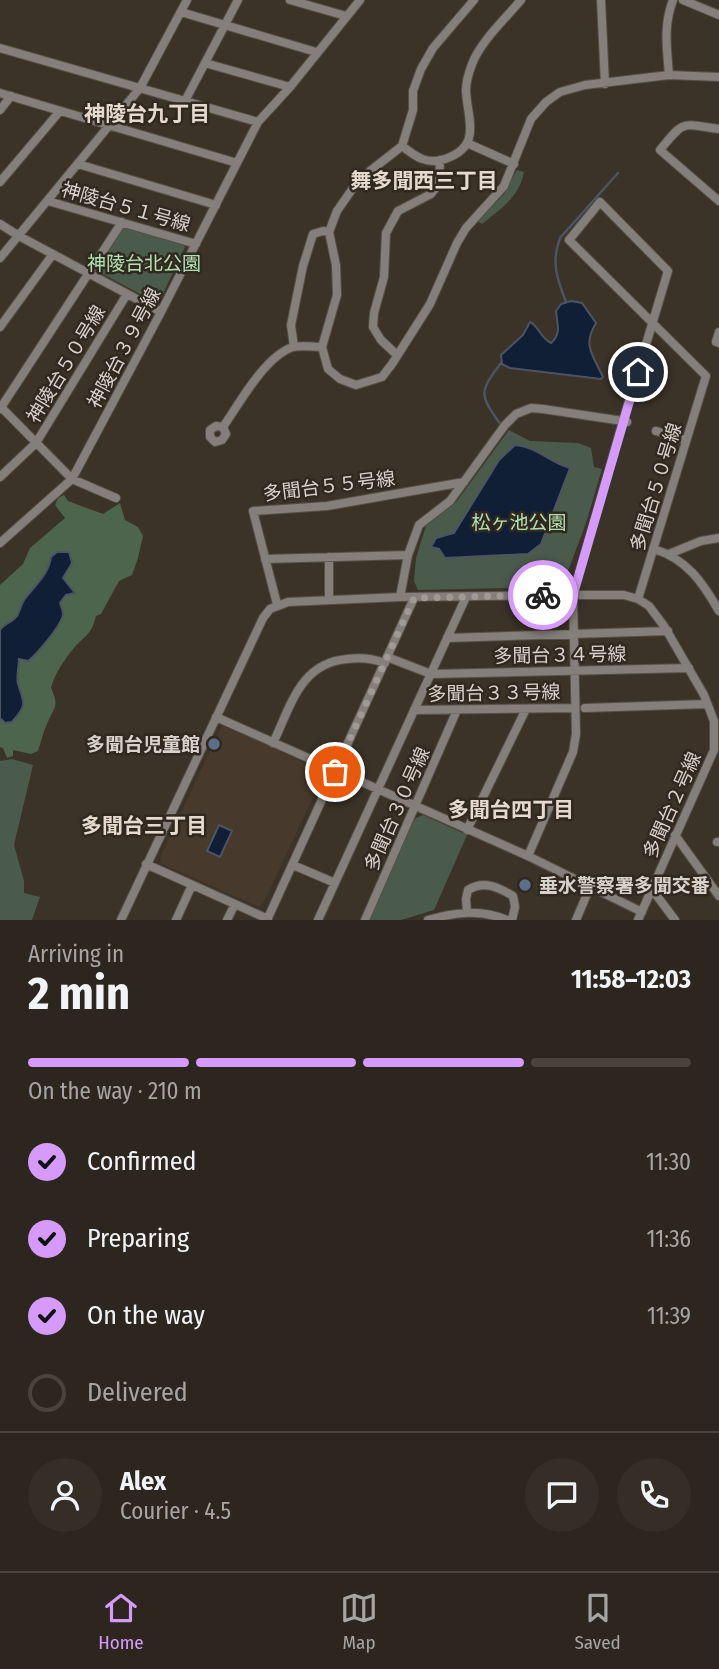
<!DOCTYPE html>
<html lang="en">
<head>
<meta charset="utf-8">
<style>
	:root { --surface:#2c261e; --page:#342e27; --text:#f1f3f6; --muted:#a6a5a4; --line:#48433c; --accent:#d69bfa }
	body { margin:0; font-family:"Fira Sans Condensed","Noto Sans JP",sans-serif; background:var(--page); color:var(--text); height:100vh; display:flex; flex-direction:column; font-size:26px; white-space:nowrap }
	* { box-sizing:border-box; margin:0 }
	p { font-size:23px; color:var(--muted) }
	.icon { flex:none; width:38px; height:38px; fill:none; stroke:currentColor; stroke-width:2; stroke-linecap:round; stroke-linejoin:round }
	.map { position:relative; height:920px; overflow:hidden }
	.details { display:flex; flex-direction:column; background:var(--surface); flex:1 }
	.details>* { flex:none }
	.pin { position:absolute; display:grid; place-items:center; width:60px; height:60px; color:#fff; margin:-30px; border:4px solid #fff; border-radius:50%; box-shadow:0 2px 7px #0007 }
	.courier { position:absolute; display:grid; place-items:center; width:70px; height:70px; margin:-35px; border:5px solid #d69bfa; border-radius:50%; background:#fff; color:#222; box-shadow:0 2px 9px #0007 }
	.head em { font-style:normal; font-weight:700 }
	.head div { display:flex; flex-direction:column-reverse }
	.head { display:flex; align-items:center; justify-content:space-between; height:119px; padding:0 28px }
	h1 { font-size:46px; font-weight:700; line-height:52px }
	.bar { display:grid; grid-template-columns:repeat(4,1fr); gap:10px 7px; align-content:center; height:84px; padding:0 28px }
	.bar i { height:9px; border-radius:5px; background:var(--line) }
	.bar .current { background:var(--accent) }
	.bar p { grid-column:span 4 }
	.line { display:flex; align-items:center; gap:18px; padding:0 28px; border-top:2px solid var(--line) }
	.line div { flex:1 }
	.round { display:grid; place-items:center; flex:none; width:74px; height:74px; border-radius:37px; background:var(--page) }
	ol { padding:0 28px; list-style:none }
	li { display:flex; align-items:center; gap:21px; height:77px }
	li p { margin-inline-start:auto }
	li .icon { padding:7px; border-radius:50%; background:var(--accent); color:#111; stroke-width:4 }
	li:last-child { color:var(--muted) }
	li i { width:38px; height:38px; border:4px solid var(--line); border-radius:50% }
	.menu { display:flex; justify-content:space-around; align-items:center; height:98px; border-top:2px solid var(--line); background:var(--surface); font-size:19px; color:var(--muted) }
	.menu a { display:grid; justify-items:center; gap:4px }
	.menu .current { color:var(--accent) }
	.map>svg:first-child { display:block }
	.built { fill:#47392b }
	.green { fill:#4b5b4b }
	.forest { fill:#4c654c }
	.water { fill:#101e36; stroke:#4c5463; stroke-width:2 }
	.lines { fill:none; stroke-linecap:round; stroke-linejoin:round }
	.stream { stroke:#4c5463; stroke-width:2.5 }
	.minor-casing { stroke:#574f46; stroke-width:10 }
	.minor { stroke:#847f7a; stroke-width:8 }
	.done { stroke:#a19a93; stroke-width:7; stroke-dasharray:0 12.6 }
	.route { stroke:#d69bfa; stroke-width:9 }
	.service-dot { fill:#5c6f8a; stroke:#31281f; stroke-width:2.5 }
	.labels { text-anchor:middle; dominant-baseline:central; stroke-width:5; stroke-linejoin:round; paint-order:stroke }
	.street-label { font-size:19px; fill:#d8d2cc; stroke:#31281f }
	.park-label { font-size:19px; fill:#b1e1b2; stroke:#31281f }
	.poi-label { font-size:19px; font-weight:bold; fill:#d8d2cc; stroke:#31281f; text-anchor:end }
	.neighbourhood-label { font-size:21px; font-weight:bold; fill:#e6dace; stroke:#31281f }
</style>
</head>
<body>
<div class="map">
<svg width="719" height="920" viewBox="0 0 719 920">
	<rect width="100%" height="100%" fill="#3b3228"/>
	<!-- built -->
	<path class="built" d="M222,725L325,772L264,902L259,907L160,863L161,855Z"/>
	<!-- green -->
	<path class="green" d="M517,170L524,172C519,198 501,208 482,224L477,221L504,194Z
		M128,228L182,244L185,247L160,300L155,302L101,273L99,265L121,229Z
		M509,430L530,441L578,443L591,448L594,467L602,469L586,523L562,587L418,590L414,581L416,558L426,526L457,501Z
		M12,759L33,765L14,845L24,881V893L40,897L32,920H0V761Z
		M423,815L467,835L434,910L401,920H368L414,819Z"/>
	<!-- forest -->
	<path class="forest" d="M64,495L68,501L103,514L120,503L125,520L138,527L143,536L138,558L132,575L119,581L101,614L96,616C91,636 86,634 74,648C64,660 55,673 51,688C60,707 54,707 47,724C43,732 41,742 38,751L31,754L13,750V756L7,758L3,748L0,747V585L23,564L30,548L65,518L55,505L58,498Z"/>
	<!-- water -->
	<path class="water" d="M571,301L582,303L596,323C582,346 593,355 603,377L601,379L510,368L502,364L501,355L523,335L530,322C539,326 540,338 551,343C562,333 557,324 556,311L561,304Z
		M515,445C536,446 550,463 570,468L541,544L528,554L445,558L439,549L431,547L436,538L454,533L499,460Z
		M57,552H69L72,563L63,578L75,593L66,595L60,603C61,606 63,610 63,614C62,625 36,655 28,661L19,659C19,666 16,677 18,684C24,703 28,704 12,722L5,723L0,718V630C5,623 13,622 17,616C20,611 21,605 24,600C34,586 49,575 51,557Z
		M219,825L232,831L220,857L207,851Z"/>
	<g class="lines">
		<!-- stream -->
		<path class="stream" d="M566,302C557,279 551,262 560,238L618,173
			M501,363C478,393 480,395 501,425
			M509,436L515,445"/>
		<!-- minor casing -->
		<g class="minor-casing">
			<path id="minor" d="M290,0L346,16
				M474,0L433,48L421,69L413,91V110L402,146L370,171L353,188L337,211L329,232L336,265L337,295L322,347L328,369L340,379L356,385L382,377L392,364L430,304L457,243L466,228L504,186L531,119L546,102L560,92L585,85L669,75L719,77
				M601,0L605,84
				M683,0L719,15
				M181,12L316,52
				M0,48L258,122
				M205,63L290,87
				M669,75C667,49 663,26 673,0
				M0,93L237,163L161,312L72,479L0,543
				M185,101L238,0
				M0,110L11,96
				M719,129C681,124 685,119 660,150L719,201
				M467,143L514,164
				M402,146C416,157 427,165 445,159C483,146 467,119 466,90C466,81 469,72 472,64C481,41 505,19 521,0
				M237,163L258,122L290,87L360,0
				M78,164L216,205
				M0,182L60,111
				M48,201L196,244
				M0,224L19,236L161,312
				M0,258L140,88L187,0
				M0,327L53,254
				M719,332L716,342L719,343
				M294,347L291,325L303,266L313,234L323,231L329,232
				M397,355L381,340L373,327L374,313L384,277L386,233L398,211L431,194L439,183L440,160
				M0,406L72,479L116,498
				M0,409L122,222
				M223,427L216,426L210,430V437L215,442L222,440L226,434L223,427C239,404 265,356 293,347C301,345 313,347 322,347
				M656,431L686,440
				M0,477L36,443L127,294
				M654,549C687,559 703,583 719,611
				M669,554L701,541L719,538
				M329,557V600
				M265,559L408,555
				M400,597L408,555L419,525L450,501L505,425L516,414L531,408L543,409L623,421L668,271L600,202L569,240L706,376L638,599
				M277,604L253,511L327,506L464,482
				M447,638L668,631
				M387,657L431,674L689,668
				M585,708L707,704
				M414,710L575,708
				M216,717L528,856L642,912
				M273,743C291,706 300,663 347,659C361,657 372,658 385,663
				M467,830L526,709
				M675,835L719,896
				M717,842H719
				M528,856L573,752L576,734L573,595L623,421L627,422
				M146,864L268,919
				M293,865L335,883
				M651,888L675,920
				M467,912L466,899L468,890C484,880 498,887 513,896L515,907L512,920
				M121,920L263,618L270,609L288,602L400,597L573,595H624L638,599L649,606L664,626L704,695L714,721V750L638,920
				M176,920L192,885
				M227,920L235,904
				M267,920L414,598
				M318,920L466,597
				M365,920L457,710
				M428,920C455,912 480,909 507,920
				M576,920L590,887"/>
		</g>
		<!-- minor -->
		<use href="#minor" class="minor"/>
	</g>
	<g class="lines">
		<!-- done -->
		<path class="done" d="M335,772L414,598L543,595"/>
		<!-- route -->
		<path class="route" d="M543,595H573L638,372"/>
	</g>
	<!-- markers -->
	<g class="service-dot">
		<circle cx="214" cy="744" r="7"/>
		<circle cx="525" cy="885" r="7"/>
	</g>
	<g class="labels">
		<!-- street labels -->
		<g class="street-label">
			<text transform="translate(126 207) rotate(16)">神陵台５１号線</text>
			<text transform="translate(124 348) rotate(-62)">神陵台３９号線</text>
			<text transform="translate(66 364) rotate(-59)">神陵台５０号線</text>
			<text transform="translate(329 486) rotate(-7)">多聞台５５号線</text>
			<text transform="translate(656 487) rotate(-73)">多聞台５０号線</text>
			<text transform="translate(560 655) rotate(-1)">多聞台３４号線</text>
			<text transform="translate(494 693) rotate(-1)">多聞台３３号線</text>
			<text transform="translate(672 805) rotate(-66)">多聞台２号線</text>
			<text transform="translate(397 809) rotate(-66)">多聞台３０号線</text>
		</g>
		<!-- park labels -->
		<g class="park-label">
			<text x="144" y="263">神陵台北公園</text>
			<text x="519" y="522">松ヶ池公園</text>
		</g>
		<!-- poi labels -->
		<g class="poi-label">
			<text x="200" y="744">多聞台児童館</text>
			<text x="539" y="885" text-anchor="start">垂水警察署多聞交番</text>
		</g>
		<!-- neighbourhood labels -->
		<g class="neighbourhood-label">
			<text x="147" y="114">神陵台九丁目</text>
			<text x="424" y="181">舞多聞西三丁目</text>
			<text x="511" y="810">多聞台四丁目</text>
			<text x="144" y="826">多聞台三丁目</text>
		</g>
	</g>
</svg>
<div class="pin" style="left:335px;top:772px;background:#ea580c"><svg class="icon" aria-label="bag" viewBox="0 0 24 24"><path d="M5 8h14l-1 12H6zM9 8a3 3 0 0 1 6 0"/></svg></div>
<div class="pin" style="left:638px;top:372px;background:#1f2937"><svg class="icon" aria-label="home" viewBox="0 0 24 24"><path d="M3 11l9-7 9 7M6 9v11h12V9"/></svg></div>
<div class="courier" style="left:543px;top:595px"><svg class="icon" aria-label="bike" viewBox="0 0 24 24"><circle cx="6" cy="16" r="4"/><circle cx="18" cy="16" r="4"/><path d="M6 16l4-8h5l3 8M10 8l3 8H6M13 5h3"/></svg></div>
</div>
<section class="details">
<div class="head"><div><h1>2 min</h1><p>Arriving in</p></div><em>11:58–12:03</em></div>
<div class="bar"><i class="current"></i><i class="current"></i><i class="current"></i><i></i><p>On the way · 210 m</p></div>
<ol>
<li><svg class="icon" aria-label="check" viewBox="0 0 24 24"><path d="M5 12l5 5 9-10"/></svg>Confirmed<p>11:30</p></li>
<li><svg class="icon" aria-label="check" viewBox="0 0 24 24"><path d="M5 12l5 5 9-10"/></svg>Preparing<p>11:36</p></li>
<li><svg class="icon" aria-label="check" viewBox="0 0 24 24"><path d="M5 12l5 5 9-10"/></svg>On the way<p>11:39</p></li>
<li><i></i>Delivered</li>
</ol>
<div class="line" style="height:126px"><a class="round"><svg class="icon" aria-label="person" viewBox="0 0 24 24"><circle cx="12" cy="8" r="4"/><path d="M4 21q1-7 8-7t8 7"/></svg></a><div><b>Alex</b><p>Courier · 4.5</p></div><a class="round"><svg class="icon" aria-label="chat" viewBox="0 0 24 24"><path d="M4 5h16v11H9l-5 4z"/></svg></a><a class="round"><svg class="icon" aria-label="phone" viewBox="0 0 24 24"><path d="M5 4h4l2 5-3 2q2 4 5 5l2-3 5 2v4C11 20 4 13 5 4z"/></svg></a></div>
</section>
<nav class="menu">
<a class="current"><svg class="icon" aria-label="home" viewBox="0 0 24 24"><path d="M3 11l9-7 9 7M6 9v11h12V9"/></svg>Home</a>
<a><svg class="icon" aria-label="map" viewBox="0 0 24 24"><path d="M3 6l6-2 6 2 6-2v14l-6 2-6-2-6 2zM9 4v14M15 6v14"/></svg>Map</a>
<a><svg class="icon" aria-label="saved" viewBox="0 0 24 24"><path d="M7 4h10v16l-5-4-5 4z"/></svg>Saved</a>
</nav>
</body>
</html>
